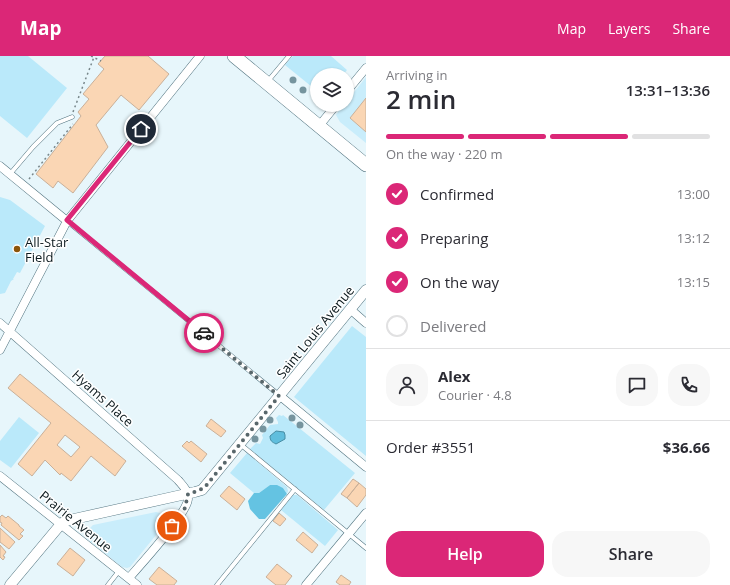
<!DOCTYPE html>
<html lang="en">
<head>
<meta charset="utf-8">
<style>
	:root { --surface:#fff; --page:#f7f7f7; --text:#2b2b33; --muted:#7c7c81; --line:#e1e1e2; --accent:#db2777 }
	body { margin:0; font-family:"Open Sans",sans-serif; background:var(--page); color:var(--text); height:100vh; display:flex; flex-direction:column; font-size:15px; white-space:nowrap }
	* { box-sizing:border-box; margin:0 }
	p { font-size:13px; color:var(--muted) }
	.icon { flex:none; width:22px; height:22px; fill:none; stroke:currentColor; stroke-width:2; stroke-linecap:round; stroke-linejoin:round }
	.map { position:relative; flex:1; overflow:hidden }
	.side { display:flex; flex-direction:column; background:var(--surface); width:364px }
	.side>* { flex:none }
	.controls { position:absolute; left:310px; top:12px; display:grid; gap:8px }
	.controls a { display:grid; place-items:center; width:44px; height:44px; border-radius:50%; background:var(--surface); box-shadow:0 1px 3px #0004; font-size:20px }
	.pin { position:absolute; display:grid; place-items:center; width:34px; height:34px; color:#fff; margin:-17px; border:2px solid #fff; border-radius:50%; box-shadow:0 1px 4px #0007 }
	.courier { position:absolute; display:grid; place-items:center; width:40px; height:40px; margin:-20px; border:3px solid #db2777; border-radius:50%; background:#fff; color:#222; box-shadow:0 1px 5px #0007 }
	.head em { font-style:normal; font-weight:600 }
	.head div { display:flex; flex-direction:column-reverse }
	.head { display:flex; align-items:center; justify-content:space-between; height:68px; padding:0 20px }
	h1 { font-size:26px; font-weight:600; line-height:30px }
	.bar { display:grid; grid-template-columns:repeat(4,1fr); gap:6px 4px; align-content:center; height:48px; padding:0 20px }
	.bar i { height:5px; border-radius:3px; background:var(--line) }
	.bar .current { background:var(--accent) }
	.bar p { grid-column:span 4 }
	.line { display:flex; align-items:center; gap:10px; padding:0 20px; border-top:1px solid var(--line) }
	.line div { flex:1 }
	.round { display:grid; place-items:center; flex:none; width:42px; height:42px; border-radius:16px; background:var(--page) }
	ol { padding:0 20px; list-style:none }
	li { display:flex; align-items:center; gap:12px; height:44px }
	li p { margin-inline-start:auto }
	li .icon { padding:4px; border-radius:50%; background:var(--accent); color:#fff; stroke-width:4 }
	li:last-child { color:var(--muted) }
	li i { width:22px; height:22px; border:2px solid var(--line); border-radius:50% }
	.primary-button { display:flex; gap:8px; margin-top:auto; padding:8px 20px }
	.primary-button a { flex:1; height:46px; border-radius:16px; background:var(--accent); color:#fff; font-size:16px; font-weight:600; line-height:46px; text-align:center }
	.primary-button a+a { background:var(--page); color:var(--text) }
	header { display:flex; align-items:center; gap:24px; box-sizing:border-box; height:56px; padding:0 20px; background:var(--accent); color:#fff }
	header strong { font-size:19px }
	nav { display:flex; gap:22px; margin-inline-start:auto; font-size:14px }
	main { display:flex; flex:1; min-height:0 }
	.map>svg:first-child { display:block }
	.built { fill:#c9edfb }
	.green { fill:#bae9fa }
	.forest { fill:#64c3e2 }
	.water { fill:#60bedd; stroke:#478da4 }
	.building { fill:#fad6b4; stroke:#c9b099; fill-rule:evenodd }
	.lines { fill:none; stroke-linecap:round; stroke-linejoin:round }
	.service-casing { stroke:#51737f; stroke-width:5 }
	.minor-casing { stroke:#51737f; stroke-width:9 }
	.tertiary-casing { stroke:#51737f; stroke-width:11 }
	.primary-casing { stroke:#51737f; stroke-width:14 }
	.path { stroke:#79888c; stroke-width:1.5; stroke-dasharray:2 3; stroke-linecap:butt }
	.service { stroke:#fff; stroke-width:4 }
	.minor { stroke:#fff; stroke-width:8 }
	.tertiary { stroke:#fff; stroke-width:10 }
	.primary { stroke:#fff; stroke-width:13 }
	.tree { fill:#76949e }
	.done { stroke:#59676b; stroke-width:4; stroke-dasharray:0 7.2 }
	.route { stroke:#db2777; stroke-width:5 }
	.poi-dot { fill:#8c550a; stroke:#fff; stroke-width:1.5 }
	.labels { text-anchor:middle; dominant-baseline:central; stroke-width:3; stroke-linejoin:round; paint-order:stroke }
	.poi-label { font-size:13px; fill:#0c1a1e; stroke:#fff; text-anchor:start }
	.street-label { font-size:13px; fill:#0c1a1e; stroke:#fff }
</style>
</head>
<body>
<header>
<strong>Map</strong>
<nav><a>Map</a><a>Layers</a><a>Share</a></nav>
</header>
<main>
<div class="map">
<svg width="366" height="529" viewBox="0 0 366 529">
	<rect width="100%" height="100%" fill="#e7f6fb"/>
	<!-- built -->
	<path class="built" d="M366,21V87L340,66L336,59L343,49H347V45Z
		M156,456L160,457L164,461L165,463V468L130,511L127,512L122,511L86,482V476L93,469Z"/>
	<!-- green -->
	<path class="green" d="M0,0H28L67,32L27,82L0,60Z
		M293,0H331L347,14L343,19H317V35L285,9Z
		M0,141L10,144L45,170L20,217L17,216L13,223H14L11,225L5,237L0,238Z
		M352,270L366,281V400L294,341Z
		M279,359L282,360L283,359L355,417L324,454L250,393L256,387L260,388L263,382L262,379L270,369L278,368V366L276,362Z
		M19,361L39,377L11,412L0,404V385Z
		M247,397L287,431L288,435L287,438L283,432L270,429L259,437H254L230,417Z
		M293,439H297L338,474L325,490L281,454Z"/>
	<!-- forest -->
	<path class="forest" d="M270,429H277L283,432L287,438L265,463H259L250,453L248,445L254,437H259Z"/>
	<!-- water -->
	<path class="water" d="M276,375L284,376L285,379V383L276,388C272,386 270,385 270,380Z"/>
	<!-- building -->
	<path class="building" d="M105,0H148L169,18L139,54L121,39L96,69L108,91L73,137L58,125L53,132L36,118L81,60L78,56L89,43L83,38L104,13L98,8Z
		M366,42V76L350,62Z
		M20,318L126,405L115,420L91,400L71,425L61,417L60,419L45,404L32,420L18,408L51,367L8,332ZM65,379L80,391L71,401L57,389Z
		M211,363L226,375L221,381L206,370Z
		M187,385L189,387L191,385L207,398L201,406L182,390Z
		M353,423L359,427L347,442L341,438Z
		M359,427L366,433V439L357,451L347,442Z
		M229,430L245,443L237,454L220,440Z
		M279,457L286,463L280,470L273,465Z
		M2,459L6,462L8,460L19,469V470L24,474L20,478L23,480L19,484L1,469L2,467L0,466V461Z
		M0,472L15,486L9,493L0,486Z
		M303,476L318,489L312,497L296,484Z
		M0,489L6,496L3,500L5,501L3,504L0,501Z
		M70,492L85,504L73,520L57,508Z
		M277,508L292,520L285,529H276L266,521Z
		M159,511L177,525L174,529H157L149,523Z
		M341,519L351,526L349,529H340L336,526Z"/>
	<g class="lines">
		<!-- service casing -->
		<g class="service-casing">
			<path id="service" d="M268,25L289,0
				M10,118L33,91L57,67L72,61
				M67,165L279,339
				M240,388L366,492
				M108,529L119,515
				M217,529L295,433"/>
		</g>
		<!-- minor casing -->
		<g class="minor-casing">
			<path id="minor" d="M347,35L366,12
				M319,70L336,49
				M0,110L67,165
				M350,253L366,267
				M0,267L178,424C183,430 188,434 188,443C187,458 141,508 129,522
				M0,294L67,165L200,0
				M279,339L366,411
				M0,420L137,529
				M306,529L366,457"/>
		</g>
		<!-- tertiary casing -->
		<g class="tertiary-casing">
			<path id="tertiary" d="M10,529L61,468L65,465L195,436L202,434L366,234"/>
		</g>
		<!-- primary casing -->
		<g class="primary-casing">
			<path id="primary" d="M234,0L366,109"/>
		</g>
		<!-- path -->
		<path class="path" d="M91,0L101,5
			M73,56L94,1
			M29,123L73,68"/>
		<!-- service -->
		<use href="#service" class="service"/>
		<!-- minor -->
		<use href="#minor" class="minor"/>
		<!-- tertiary -->
		<use href="#tertiary" class="tertiary"/>
		<!-- primary -->
		<use href="#primary" class="primary"/>
	</g>
	<!-- trees -->
	<g class="tree">
		<circle cx="293" cy="24" r="3.5"/>
		<circle cx="303" cy="34" r="3.5"/>
		<circle cx="292" cy="362" r="3.5"/>
		<circle cx="270" cy="364" r="3.5"/>
		<circle cx="300" cy="369" r="3.5"/>
		<circle cx="263" cy="373" r="3.5"/>
		<circle cx="255" cy="383" r="3.5"/>
	</g>
	<g class="lines">
		<!-- done -->
		<path class="done" d="M172,470L185,452L188,438L198,435L205,431L279,340L204,277"/>
		<!-- route -->
		<path class="route" d="M141,73L67,164L204,277"/>
	</g>
	<!-- markers -->
	<circle class="poi-dot" cx="17" cy="193" r="4"/>
	<g class="labels">
		<!-- poi labels -->
		<g class="poi-label">
			<text x="25" y="186">All-Star<tspan x="25" dy="15">Field</tspan></text>
		</g>
		<!-- street labels -->
		<g class="street-label">
			<text transform="translate(315 276) rotate(-51)">Saint Louis Avenue</text>
			<text transform="translate(103 342) rotate(42)">Hyams Place</text>
			<text transform="translate(76 465) rotate(39)">Prairie Avenue</text>
		</g>
	</g>
</svg>
<div class="controls">
<a><svg class="icon" aria-label="layers" viewBox="0 0 24 24"><path d="M12 4l9 5-9 5-9-5zM3 14l9 5 9-5"/></svg></a>
</div>
<div class="pin" style="left:172px;top:470px;background:#ea580c"><svg class="icon" aria-label="bag" viewBox="0 0 24 24"><path d="M5 8h14l-1 12H6zM9 8a3 3 0 0 1 6 0"/></svg></div>
<div class="pin" style="left:141px;top:73px;background:#1f2937"><svg class="icon" aria-label="home" viewBox="0 0 24 24"><path d="M3 11l9-7 9 7M6 9v11h12V9"/></svg></div>
<div class="courier" style="left:204px;top:277px"><svg class="icon" aria-label="car" viewBox="0 0 24 24"><path d="M5 17H2v-5l4-1 3-4h7l3 4 3 1v5h-3M9 17h6M6 11h13"/><circle cx="7" cy="17" r="2"/><circle cx="17" cy="17" r="2"/></svg></div>
</div>
<section class="side">
<div class="head"><div><h1>2 min</h1><p>Arriving in</p></div><em>13:31–13:36</em></div>
<div class="bar"><i class="current"></i><i class="current"></i><i class="current"></i><i></i><p>On the way · 220 m</p></div>
<ol>
<li><svg class="icon" aria-label="check" viewBox="0 0 24 24"><path d="M5 12l5 5 9-10"/></svg>Confirmed<p>13:00</p></li>
<li><svg class="icon" aria-label="check" viewBox="0 0 24 24"><path d="M5 12l5 5 9-10"/></svg>Preparing<p>13:12</p></li>
<li><svg class="icon" aria-label="check" viewBox="0 0 24 24"><path d="M5 12l5 5 9-10"/></svg>On the way<p>13:15</p></li>
<li><i></i>Delivered</li>
</ol>
<div class="line" style="height:72px"><a class="round"><svg class="icon" aria-label="person" viewBox="0 0 24 24"><circle cx="12" cy="8" r="4"/><path d="M4 21q1-7 8-7t8 7"/></svg></a><div><b>Alex</b><p>Courier · 4.8</p></div><a class="round"><svg class="icon" aria-label="chat" viewBox="0 0 24 24"><path d="M4 5h16v11H9l-5 4z"/></svg></a><a class="round"><svg class="icon" aria-label="phone" viewBox="0 0 24 24"><path d="M5 4h4l2 5-3 2q2 4 5 5l2-3 5 2v4C11 20 4 13 5 4z"/></svg></a></div>
<div class="line" style="height:52px"><div>Order #3551</div><b>$36.66</b></div>
<div class="primary-button"><a>Help</a><a>Share</a></div>
</section>
</main>
</body>
</html>
